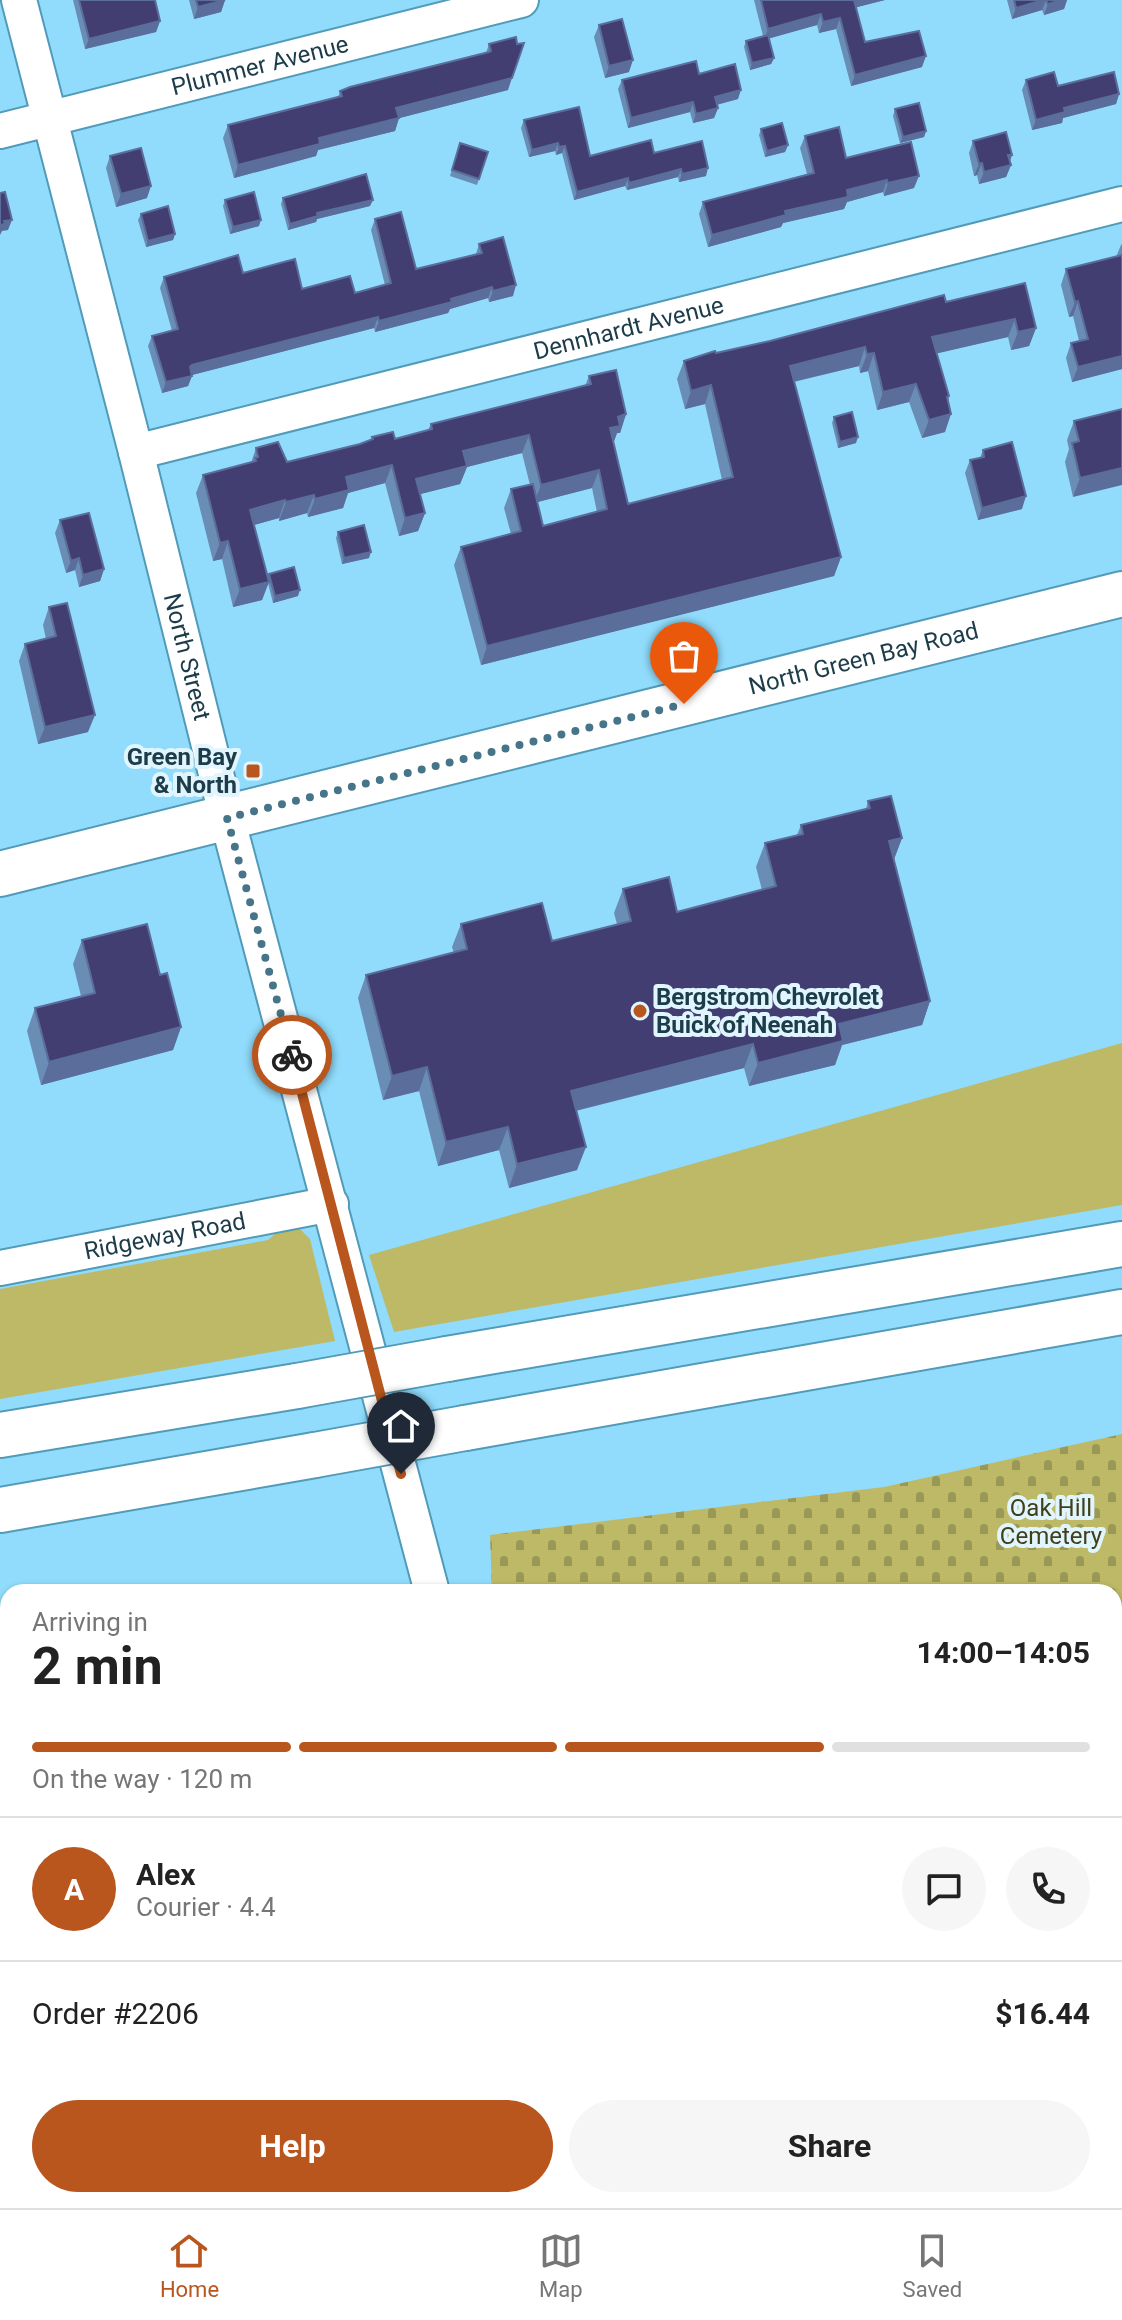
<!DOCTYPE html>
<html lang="en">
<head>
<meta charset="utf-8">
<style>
	:root { --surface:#fff; --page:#f6f6f6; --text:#222; --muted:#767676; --line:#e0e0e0; --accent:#b8561d }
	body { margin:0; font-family:Roboto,sans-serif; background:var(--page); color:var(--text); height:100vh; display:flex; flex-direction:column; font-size:30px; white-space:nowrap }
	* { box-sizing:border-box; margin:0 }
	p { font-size:26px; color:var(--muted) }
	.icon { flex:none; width:44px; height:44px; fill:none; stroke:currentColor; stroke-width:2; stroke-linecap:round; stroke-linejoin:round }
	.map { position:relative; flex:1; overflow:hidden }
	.sheet { position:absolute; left:0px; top:1584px; width:1122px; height:624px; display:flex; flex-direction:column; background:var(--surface); border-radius:24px 24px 0 0; box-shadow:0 2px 6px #0004 }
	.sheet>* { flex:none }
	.pin { position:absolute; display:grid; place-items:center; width:68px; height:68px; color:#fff; margin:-82px -34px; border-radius:50% 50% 50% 0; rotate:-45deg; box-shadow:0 0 8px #0007 }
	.pin .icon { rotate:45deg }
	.courier { position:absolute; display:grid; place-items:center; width:80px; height:80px; margin:-40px; border:6px solid #b8561d; border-radius:50%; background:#fff; color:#222; box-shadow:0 2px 10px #0007 }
	.summary em { font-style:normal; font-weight:700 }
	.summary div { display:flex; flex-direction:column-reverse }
	.summary { display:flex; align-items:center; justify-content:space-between; height:136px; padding:0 32px }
	h1 { font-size:52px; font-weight:700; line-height:60px }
	.bar { display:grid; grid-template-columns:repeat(4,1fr); gap:12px 8px; align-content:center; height:96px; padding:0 32px }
	.bar i { height:10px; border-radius:6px; background:var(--line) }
	.bar .on { background:var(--accent) }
	.bar p { grid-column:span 4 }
	.line { display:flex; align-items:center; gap:20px; padding:0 32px; border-top:2px solid var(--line) }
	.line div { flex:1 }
	.round { display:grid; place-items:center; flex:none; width:84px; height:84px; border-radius:42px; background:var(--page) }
	.primary-button { display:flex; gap:16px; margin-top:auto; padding:16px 32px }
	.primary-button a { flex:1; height:92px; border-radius:48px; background:var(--accent); color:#fff; font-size:32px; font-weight:700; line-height:92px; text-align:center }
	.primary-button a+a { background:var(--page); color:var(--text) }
	.menu { display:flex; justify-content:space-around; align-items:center; height:112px; border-top:2px solid var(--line); background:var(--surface); font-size:22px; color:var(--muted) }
	.menu a { display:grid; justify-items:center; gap:4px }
	.menu .on { color:var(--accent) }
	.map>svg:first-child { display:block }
	.green { fill:#bdb966 }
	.cemetery { fill:url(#cemetery-stones) }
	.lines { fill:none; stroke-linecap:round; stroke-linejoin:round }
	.minor-casing { stroke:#519bb9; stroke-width:38 }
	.major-casing { stroke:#519bb9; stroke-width:48 }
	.highway-casing { stroke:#519bb9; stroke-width:48 }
	.minor { stroke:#fff; stroke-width:34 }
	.major { stroke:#fff; stroke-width:44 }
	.highway { stroke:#fff; stroke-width:44 }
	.highway-bridge-casing { stroke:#519bb9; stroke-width:48; stroke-linecap:butt }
	.highway-bridge { stroke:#fff; stroke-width:44 }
	.wall { fill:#6a8db6; fill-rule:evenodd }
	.shaded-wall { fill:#5a6d9b }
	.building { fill:#433e71; stroke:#5a6d9b; stroke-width:2 }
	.done { stroke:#467488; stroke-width:8; stroke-dasharray:0 14.4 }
	.route { stroke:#b8561d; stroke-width:10 }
	.poi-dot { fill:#b8561d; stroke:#e0f5fe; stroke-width:3 }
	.labels { text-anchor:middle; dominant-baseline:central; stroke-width:8; stroke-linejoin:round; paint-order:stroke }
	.street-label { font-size:24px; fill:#1d3c49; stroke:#e0f5fe }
	.poi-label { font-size:24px; font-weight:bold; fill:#1d3c49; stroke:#e0f5fe; text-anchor:end }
	.park-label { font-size:24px; fill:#413f18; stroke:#e0f5fe }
</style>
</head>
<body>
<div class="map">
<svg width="1122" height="2208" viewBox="0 0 1122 2208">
	<defs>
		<pattern id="cemetery-stones" width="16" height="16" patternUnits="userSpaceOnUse" patternTransform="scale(2)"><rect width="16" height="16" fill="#bdb966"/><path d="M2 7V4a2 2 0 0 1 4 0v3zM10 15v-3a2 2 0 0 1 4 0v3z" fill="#999856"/></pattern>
	</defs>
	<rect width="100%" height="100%" fill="#91dcfc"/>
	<!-- green -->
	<path class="green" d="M1122,1043V1205L394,1332L369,1255Z
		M282,1228H299L310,1239L335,1341L0,1399V1289L268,1240Z"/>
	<!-- cemetery -->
	<path class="cemetery" d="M1122,1434V2208H628L626,2200H1114V1592H492L490,1535L884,1487Z
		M8,1693V2200H553L555,2208H0V1710Z"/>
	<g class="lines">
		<!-- minor casing -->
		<g class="minor-casing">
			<g id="minor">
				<path id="s1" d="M19,0L136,452L227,818L432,1592"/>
				<path id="s2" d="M0,131L521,0"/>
				<path id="s3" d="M136,452L1122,204"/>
				<path id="s4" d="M0,1268L331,1204"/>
				<path d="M582,2200L584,2208"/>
			</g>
		</g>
		<!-- major casing -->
		<g class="major-casing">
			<g id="major">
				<path id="s5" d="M0,874L1122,594"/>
			</g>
		</g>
		<!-- highway casing -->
		<g class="highway-casing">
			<path id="highway" d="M447,1359L1122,1244
				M465,1428L1122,1312
				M0,1435L297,1386
				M0,1510L315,1455"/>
		</g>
		<!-- minor -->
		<use href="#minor" class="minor"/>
		<!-- major -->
		<use href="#major" class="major"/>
		<!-- highway -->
		<use href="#highway" class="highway"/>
		<!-- highway-bridge casing -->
		<g class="highway-bridge-casing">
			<path id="highway-bridge" d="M297,1386L447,1359
				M315,1455L465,1428"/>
		</g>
		<!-- highway-bridge -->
		<use href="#highway-bridge" class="highway-bridge"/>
	</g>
	<!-- wall -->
	<path class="wall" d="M73,0H155L160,21L156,32L85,49Z
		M189,0H225L221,12L194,19Z
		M754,0H885L856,7L865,42L922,67L851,86L836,29L819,33L817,25L769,38L774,58L771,64L750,70L744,47L746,41L763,36Z
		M1007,0H1067L1064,9L1044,15L1042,10L1012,19Z
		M599,25L629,72L605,78L594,37Z
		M489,44L508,90L399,118L395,131L318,150L316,156L234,178L223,138L228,125L338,98L340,91L486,53Z
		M699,74L738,99L717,105L718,108L714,118L693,123L690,112L628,128L618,89L622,80Z
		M1026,80L1058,86L1119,94L1116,104L1063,118L1062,123L1032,130L1022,90Z
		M895,109L926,131L924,137L900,143L893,116Z
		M524,120L590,156L654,153L706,176L679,182L678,177L627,190L625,186L574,200L562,153L556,155L555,151L529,157L521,128Z
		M761,129L788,145L785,152L765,157L759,135Z
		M805,136L846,158L914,188L884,196L883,192L847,202L844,209L783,223L781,227L708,247L699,214L703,202L807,174L800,148Z
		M973,141L1012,155L1010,161L1011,165L1006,177L979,184L977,175L974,176L969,153Z
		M460,143L479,179L477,185L450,176Z
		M110,156L147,198L116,207L106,168Z
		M283,198L370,206L317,219L316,222L288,230L281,204Z
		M225,200L259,226L230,234L223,206Z
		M141,214L175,234L173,240L146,247L138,220Z
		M375,219L416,269L476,254L479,244L513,296L489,302L488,298L450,309L448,313L375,332L374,328L192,375L188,386L162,393L148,346L152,336L172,331L160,288L164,277L243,273L302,289L355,293L385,285L371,230Z
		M1122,244V369L1072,382L1066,358L1071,343L1079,341L1073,316L1069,317L1061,285L1066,269L1116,257L1121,245Z
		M1025,283L1036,328L1029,346L1011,350L1008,337L937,353L949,396L945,432L922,438L909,402L877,410L868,371L860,373L859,366L794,382L841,557L834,576L481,665L454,565L461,547L511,534L504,508L511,489L530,485L522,453L467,467L460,484L420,494L425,513L418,531L399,536L385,483L348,493L343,508L308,517L307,513L279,521V518L254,525L268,578L269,574L298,596L273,603L268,583L262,600L233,607L222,559L213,561L196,493L203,475L251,463L256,448L287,462L360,444L371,440L372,437L395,439L428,430L431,424L585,386L589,376L626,414L620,433H617L613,444L628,504L722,480L705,404L685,409L677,379L684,361L946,302ZM592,488L597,512L543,526L537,502Z
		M1122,409L1073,497L1065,462L1069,449L1067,440L1074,421Z
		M834,417L856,443L838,448L832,423Z
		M983,450L1022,509L978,520L965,473L970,460L980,458Z
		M60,520L104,569L100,581L79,587L75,570L66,573L55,533Z
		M338,532L369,558L342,564L336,538Z
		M49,607L88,732L38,744L19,661L25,644L46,639L43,625Z
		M868,801L902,838L894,859L930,1001L922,1025L842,1045L835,1065L749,1086L744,1068L576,1111L577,1170L509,1188L499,1150L438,1166L419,1091L383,1100L358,998L366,975L454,953L452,947L461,924L552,941L617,924L614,913L623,889L677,912L762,890L756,867L765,843L797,835L801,825L866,809Z
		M82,940L160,975L181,1027L173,1050L41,1085L27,1031L35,1008L81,996L73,964Z"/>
	<!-- shaded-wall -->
	<path class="shaded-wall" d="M225,0L221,12L194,19L198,7Z
		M853,0H885L850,9Z
		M1043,0H1046L1042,10L1012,19L1016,8Z
		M1062,0H1067L1064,9L1044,15L1048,4Z
		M821,14L817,25L764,40L768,29Z
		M840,18L836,29L819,33L823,22Z
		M160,21L156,32L85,49L89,39Z
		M926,56L922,67L851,86L855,75Z
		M774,58L771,64L750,70L752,63Z
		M633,60L629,72L605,78L609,66Z
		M512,78L508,90L392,120L396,108Z
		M741,90L738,99L711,106L715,97Z
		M1119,94L1116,104L1063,118L1062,123L1032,130L1036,120L1064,108Z
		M693,102L690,112L628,128L631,118Z
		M718,108L714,118L693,123L696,114Z
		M399,118L395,131L318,150L316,156L234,178L238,165L319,138Z
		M926,131L924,137L900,143L903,137Z
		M558,143L555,151L529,157L532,150Z
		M788,145L785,152L765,157L767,151Z
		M565,146L562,153L556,155L559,147Z
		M1008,155H1012L1008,166L1011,165L1006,177L979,184L984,172Z
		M982,163L977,175L974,176L979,164Z
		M708,168L706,176L679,182L682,174Z
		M681,169L678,177L627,190L629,183Z
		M919,176L914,188L884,196L888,183Z
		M628,178L625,186L574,200L577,192Z
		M887,180L883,192L847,202L844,209L783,223L781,227L708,247L712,235L847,190Z
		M151,186L147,198L116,207L121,194Z
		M373,200L370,206L317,219L316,222L288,230L290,224L317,213Z
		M12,220L8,230L2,231L0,235V225L4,221Z
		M261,220L259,226L230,234L233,227Z
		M175,234L173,240L146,247L148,241Z
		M516,285L513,296L489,302L493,291Z
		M492,287L488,298L450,309L448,313L375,332L379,321Z
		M1078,301L1073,316L1069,317L1075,302Z
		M378,317L374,328L188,376H192L188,386L162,393L166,382L192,365Z
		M1015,319L1008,337L926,356L932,337Z
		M1036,328L1029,346L1011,350L1018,332Z
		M865,347L859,366L783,384L790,366Z
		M874,353L868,371L860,373L867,354Z
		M1122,356V369L1072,382L1078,367Z
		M916,384L909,402L877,410L883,392Z
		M711,385L705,404L685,409L691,391Z
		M626,414L620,433H617L613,444L610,428L618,417Z
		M951,414L945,432L922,438L929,420Z
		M529,435L522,453L467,467L460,484L409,497L416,479L463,451Z
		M858,437L856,443L838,448L840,442Z
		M392,465L385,483L348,493L343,508L308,517L315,499L346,477Z
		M1122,468V485L1073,497L1080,478Z
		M599,470L592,488L534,503L541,485Z
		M314,495L307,513L279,521L286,502Z
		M1026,496L1022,509L978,520L982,508Z
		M285,500L279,518L243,528L250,510Z
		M425,513L418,531L399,536L405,518Z
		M228,541L222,559L213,561L220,543Z
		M371,552L369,558L342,564L344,558Z
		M841,557L834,576L481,665L487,646Z
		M79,558L75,570L66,573L71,561Z
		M104,569L100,581L79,587L83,575Z
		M269,582L262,600L233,607L240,589Z
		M300,590L298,596L273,603L275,596Z
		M95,715L88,732L38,744L45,727Z
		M902,838L893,862L889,841Z
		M930,1001L922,1025L842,1045L835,1065L749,1086L758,1063L839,1024Z
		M181,1027L173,1050L41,1085L49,1062Z
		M753,1044L744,1068L562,1114L571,1091Z
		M427,1067L419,1091L383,1100L392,1076Z
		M508,1127L499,1150L438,1166L446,1142Z
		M586,1147L577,1170L509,1188L517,1164Z"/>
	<!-- building -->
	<path class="building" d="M79,0H155L160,21L89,39Z
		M196,0H225L198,7Z
		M761,0H854L865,42L919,31L926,56L855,75L840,18L823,22L821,14L768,29Z
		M1014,0H1043L1016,8Z
		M1046,0H1062L1048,4Z
		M622,19L633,60L609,66L599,25Z
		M768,35L774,58L752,63L746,41Z
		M516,37L517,44L524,43L512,78L396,108L399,118L319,138L320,144L238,165L228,125L342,96L340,91L350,87L489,52L491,51L489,44Z
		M696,61L699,74L735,64L741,90L715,97L718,108L696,114L693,102L631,118L622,80Z
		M1054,72L1058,86L1114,72L1119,94L1064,108L1065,112L1036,120L1026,80Z
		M919,103L926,131L903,137L895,109Z
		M579,107L590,156L651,140L654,153L702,141L708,168L682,174L681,169L629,183L628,178L577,192L565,146L559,147L558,143L532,150L524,120Z
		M782,123L788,145L767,151L761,129Z
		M839,127L846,158L911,142L919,176L888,183L887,180L847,190L848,197L785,211L786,215L712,235L703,202L814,173L805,136Z
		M1006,132L1012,155H1008L1011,165L984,172L982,163L979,164L973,141Z
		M460,143L488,152L479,179L452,170Z
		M141,148L151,186L121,194L110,156Z
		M366,174L373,200L317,213L318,216L290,224L283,198Z
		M5,192L12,220L4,221L5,224L0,225V193Z
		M254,192L261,220L233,227L225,200Z
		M168,206L175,234L148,241L141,214Z
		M401,212L416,269L482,253L479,244L503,237L516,285L493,291L492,287L451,299L452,302L379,321L378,317L192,365L190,367L192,376L166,382L152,336L178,329L164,277L238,255L243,273L295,259L302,289L350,276L355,293L391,283L375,219Z
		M1122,255V356L1078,367L1071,343L1088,339L1078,301L1075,302L1066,269Z
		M1025,283L1036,328L1018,332L1015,319L932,337L949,396L947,397L951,414L929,420L916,384L883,392L874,353L867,354L865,347L790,366L841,557L487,646L461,547L521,531L511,489L533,484L543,526L607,509L599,470L541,485L529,435L463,451L467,466L416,479L425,513L405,518L392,465L346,477L349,490L315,499L314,495L286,502L285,500L250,510L269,582L240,589L228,541L220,543L203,475L256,461L255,458L258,457L256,448L278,442L287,462L360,444L373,439L372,437L393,432L395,439L432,429L431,424L591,384L589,376L616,370L626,414L618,417L620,426L610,428L628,504L733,477L711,385L691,391L684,361L715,351L716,353L770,341L944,295L946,302Z
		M1122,409V468L1080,478L1072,443L1079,441L1074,421Z
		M852,412L858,437L840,442L834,417Z
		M1012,442L1026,496L982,508L970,460L984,457L983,450Z
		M89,513L104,569L83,575L79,558L71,561L60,520Z
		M364,525L371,552L344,558L338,532Z
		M294,567L300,590L275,596L269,574Z
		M67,603L95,715L45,727L25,644L56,636L49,607Z
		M891,796L902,838L889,841L930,1001L839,1024L843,1041L758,1063L753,1044L571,1091L586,1147L517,1164L508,1127L446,1142L427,1067L392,1076L366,975L467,949L461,924L542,903L552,941L631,921L623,889L669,877L677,912L776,886L765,843L803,834L801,825L870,808L868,801Z
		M147,924L160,975L167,973L181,1027L49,1062L35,1008L95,993L82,940Z"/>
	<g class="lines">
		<!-- done -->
		<path class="done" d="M292,1055L227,818L684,704"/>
		<!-- route -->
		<path class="route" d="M292,1055L401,1474"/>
	</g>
	<!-- markers -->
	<g class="poi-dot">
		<rect x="245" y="763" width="16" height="16" rx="4"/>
		<circle cx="640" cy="1011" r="8"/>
	</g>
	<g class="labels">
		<!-- street labels -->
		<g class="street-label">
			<text stroke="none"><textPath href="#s2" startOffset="268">Plummer Avenue</textPath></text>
			<text stroke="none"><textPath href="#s3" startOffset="508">Dennhardt Avenue</textPath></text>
			<text stroke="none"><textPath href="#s1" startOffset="678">North Street</textPath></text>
			<text stroke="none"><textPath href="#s5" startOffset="890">North Green Bay Road</textPath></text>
			<text stroke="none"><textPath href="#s4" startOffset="168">Ridgeway Road</textPath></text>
		</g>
		<!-- poi labels -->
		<g class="poi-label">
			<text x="237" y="757">Green Bay<tspan x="237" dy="28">&amp; North</tspan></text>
			<text x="656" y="997" text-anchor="start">Bergstrom Chevrolet<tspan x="656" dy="28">Buick of Neenah</tspan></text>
		</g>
		<!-- park labels -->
		<g class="park-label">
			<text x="1051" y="1508">Oak Hill<tspan x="1051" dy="28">Cemetery</tspan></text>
		</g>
	</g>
</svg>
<div class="pin" style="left:684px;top:704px;background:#ea580c"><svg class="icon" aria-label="bag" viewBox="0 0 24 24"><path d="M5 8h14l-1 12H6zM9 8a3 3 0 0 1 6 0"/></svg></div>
<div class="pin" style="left:401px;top:1474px;background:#1f2937"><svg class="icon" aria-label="home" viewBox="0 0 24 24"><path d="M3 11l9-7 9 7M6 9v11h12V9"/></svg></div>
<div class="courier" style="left:292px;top:1055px"><svg class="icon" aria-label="bike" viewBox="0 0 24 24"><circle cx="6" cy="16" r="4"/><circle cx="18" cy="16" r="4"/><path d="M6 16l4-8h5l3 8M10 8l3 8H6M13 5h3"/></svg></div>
<section class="sheet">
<div class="summary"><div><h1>2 min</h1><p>Arriving in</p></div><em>14:00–14:05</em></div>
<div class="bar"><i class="on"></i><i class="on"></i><i class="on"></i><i></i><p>On the way · 120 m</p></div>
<div class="line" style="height:144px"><b class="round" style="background:var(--accent);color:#fff">A</b><div><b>Alex</b><p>Courier · 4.4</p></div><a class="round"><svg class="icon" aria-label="chat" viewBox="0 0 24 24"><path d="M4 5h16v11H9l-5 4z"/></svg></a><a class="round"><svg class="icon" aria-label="phone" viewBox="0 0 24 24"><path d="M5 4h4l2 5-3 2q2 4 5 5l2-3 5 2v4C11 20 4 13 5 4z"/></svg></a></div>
<div class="line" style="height:104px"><div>Order #2206</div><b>$16.44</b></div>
<div class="primary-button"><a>Help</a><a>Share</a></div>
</section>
</div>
<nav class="menu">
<a class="on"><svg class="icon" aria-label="home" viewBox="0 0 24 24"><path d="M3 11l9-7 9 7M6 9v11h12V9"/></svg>Home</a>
<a><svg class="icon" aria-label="map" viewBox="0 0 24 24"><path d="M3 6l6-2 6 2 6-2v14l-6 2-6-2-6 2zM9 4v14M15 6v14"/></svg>Map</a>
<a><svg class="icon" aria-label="saved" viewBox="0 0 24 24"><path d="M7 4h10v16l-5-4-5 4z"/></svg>Saved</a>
</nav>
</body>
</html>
